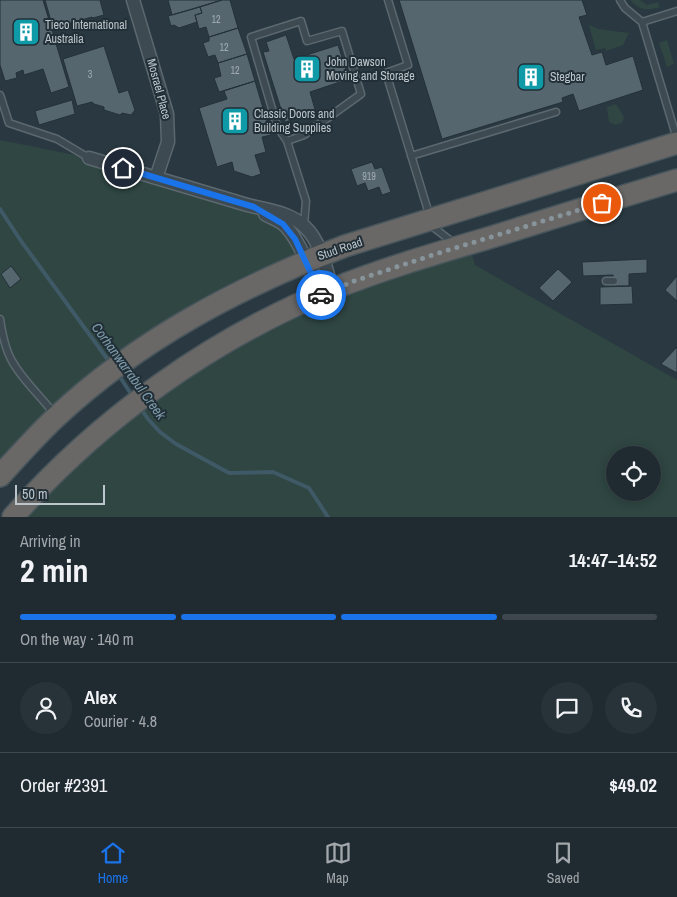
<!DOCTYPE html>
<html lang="en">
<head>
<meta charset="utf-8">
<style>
	:root { --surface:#202b31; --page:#283339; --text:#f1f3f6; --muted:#a2a7ab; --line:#3d474d; --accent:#1a73e8 }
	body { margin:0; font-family:"Archivo Narrow",sans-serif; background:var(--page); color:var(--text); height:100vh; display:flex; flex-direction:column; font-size:19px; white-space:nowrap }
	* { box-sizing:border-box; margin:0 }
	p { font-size:16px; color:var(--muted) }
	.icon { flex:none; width:28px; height:28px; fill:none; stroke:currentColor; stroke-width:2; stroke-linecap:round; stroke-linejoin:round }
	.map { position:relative; height:517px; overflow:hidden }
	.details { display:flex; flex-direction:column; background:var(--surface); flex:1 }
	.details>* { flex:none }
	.controls { position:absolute; left:606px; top:446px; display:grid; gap:10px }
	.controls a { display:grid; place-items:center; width:55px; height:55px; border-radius:50%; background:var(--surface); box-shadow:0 2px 12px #0003,0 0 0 1px var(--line); font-size:25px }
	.scale { position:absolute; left:15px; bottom:12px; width:90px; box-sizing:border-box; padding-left:5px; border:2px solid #bbc5cb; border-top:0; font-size:14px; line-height:18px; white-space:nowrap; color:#bbc5cb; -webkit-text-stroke:4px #222f37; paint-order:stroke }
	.pin { position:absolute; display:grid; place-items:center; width:42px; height:42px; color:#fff; margin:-21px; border:2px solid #fff; border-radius:50%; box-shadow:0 1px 5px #0007 }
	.courier { position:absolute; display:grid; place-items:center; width:50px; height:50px; margin:-25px; border:4px solid #1a73e8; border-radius:50%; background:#fff; color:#222; box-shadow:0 1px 6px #0007 }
	.head em { font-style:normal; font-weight:800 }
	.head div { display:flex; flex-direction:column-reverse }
	.head { display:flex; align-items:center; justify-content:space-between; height:85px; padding:0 20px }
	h1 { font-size:32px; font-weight:800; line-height:38px }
	.bar { display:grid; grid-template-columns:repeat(4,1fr); gap:8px 5px; align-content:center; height:60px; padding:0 20px }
	.bar i { height:6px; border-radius:4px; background:var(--line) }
	.bar .current { background:var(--accent) }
	.bar p { grid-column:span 4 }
	.line { display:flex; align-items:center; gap:12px; padding:0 20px; border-top:1px solid var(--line) }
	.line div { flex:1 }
	.round { display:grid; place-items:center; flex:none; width:52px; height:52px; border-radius:26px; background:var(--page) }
	.menu { display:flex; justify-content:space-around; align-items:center; height:70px; border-top:1px solid var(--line); background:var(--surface); font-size:14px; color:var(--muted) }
	.menu a { display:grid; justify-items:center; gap:2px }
	.menu .current { color:var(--accent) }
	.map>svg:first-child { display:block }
	.green { fill:#2f4642; fill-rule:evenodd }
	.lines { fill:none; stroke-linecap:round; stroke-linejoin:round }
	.stream { stroke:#3f5967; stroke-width:4 }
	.building { fill:#55666e; stroke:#243139 }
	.service-casing { stroke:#5c686f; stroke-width:9 }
	.minor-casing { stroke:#5c686f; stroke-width:15 }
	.trunk-casing { stroke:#48555c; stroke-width:24 }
	.service { stroke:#3e4a51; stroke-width:6 }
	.minor { stroke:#3e4a51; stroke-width:12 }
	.trunk { stroke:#696866; stroke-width:21 }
	.done { stroke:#88949b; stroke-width:5; stroke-dasharray:0 9 }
	.route { stroke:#1a73e8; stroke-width:6 }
	.labels { text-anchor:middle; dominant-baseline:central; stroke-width:4; stroke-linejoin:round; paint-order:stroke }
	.number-label { font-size:10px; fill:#a2adb4 }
	.poi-label { font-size:12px; fill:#bbc5cb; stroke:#222f37; text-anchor:start }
	.street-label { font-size:12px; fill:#bbc5cb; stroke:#222f37 }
	.water-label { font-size:14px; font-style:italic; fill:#7e9bab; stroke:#222f37 }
</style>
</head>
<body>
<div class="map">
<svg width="677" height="517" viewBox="0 0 677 517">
	<rect width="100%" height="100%" fill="#2a3941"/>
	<!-- green -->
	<path class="green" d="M630,0H640L647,5L658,2L660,7C647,11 639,10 630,0Z
		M589,25L598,29L629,33L623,45L606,51L605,48L596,50Z
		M667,40L674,64L667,67L659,43Z
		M616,104L624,117L622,123L615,125L609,122L607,107Z
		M0,140L90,158L254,207L283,224L305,261L180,324L0,476Z
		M469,244L475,265L677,380V517H13L212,351ZM615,455H652V492H615Z"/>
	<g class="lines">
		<!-- stream -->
		<path class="stream" d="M0,209L21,241L111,364
			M118,374L133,397
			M140,407L148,419L160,432L176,444L229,473L273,472L309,488L328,517"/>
	</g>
	<!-- building -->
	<path class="building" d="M0,0H43L69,87L51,93L43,69L24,75L23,70L16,73L17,78L5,81L0,65Z
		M45,0H100L104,15L93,18L92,17L53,28Z
		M168,0H222L172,15Z
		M222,0H230L238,28L209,37L206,27L199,29L195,15L202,13L200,7Z
		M399,0H582L587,15L579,17L592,55L602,52L606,65L633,56L643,90L579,111L573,94L562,98L563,102L442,139Z
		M200,7L202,13L195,15L197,22L179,28L174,25L171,26L168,16Z
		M238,28L247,54L218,63L215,55L208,57L203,43L209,41V37Z
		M286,35L294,59L338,45L349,79L310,92L316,113L285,122L263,52L269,51L266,42Z
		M104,46L119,93L128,90L135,110L131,115L122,113L120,115L104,110V107L94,104L92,102L77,106L63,59Z
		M247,54L255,81L219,92L214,78L221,76L218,63Z
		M255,81L271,135L262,137L266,152L255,155L261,174L252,177L234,171L232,162L217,167L199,108L227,99L224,91Z
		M72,100L75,114L39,125L35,111Z
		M372,162L375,169L382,167L391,192L382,195L379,187L368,191L365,183L357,186L351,169Z
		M647,259V273L629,274V286H614L613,275L583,276L582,262Z
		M11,266L21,279L10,288L1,274Z
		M558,269L572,282L553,301L539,288Z
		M677,276V301L665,290Z
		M632,286L633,304L600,305V287Z
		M677,347V373L661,364Z"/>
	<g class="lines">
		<!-- service casing -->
		<g class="service-casing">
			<path id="service" d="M388,0L408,65L386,73L433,227L455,244
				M620,0L625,8L642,22L677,139
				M642,22L677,11
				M0,95L9,123L57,139L89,158
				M287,141L304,135L361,94L342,31L307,41L301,21L251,37L277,126L287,141L306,201L304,225
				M411,156L556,112
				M606,281H614
				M0,319C2,333 5,349 12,361C23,381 41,396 54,414"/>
		</g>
		<!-- minor casing -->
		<g class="minor-casing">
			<path id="minor" d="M133,0L167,114L168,142L156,178
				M89,158C141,173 193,189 244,204C264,210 289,211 305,227C321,242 326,269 332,289
				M265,214C270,217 277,220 282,223C298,235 312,275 321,295"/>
		</g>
		<!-- trunk casing -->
		<g class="trunk-casing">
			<path id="trunk" d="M0,476C18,456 36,436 55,418C139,339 239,287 345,246L677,143
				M13,517C99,419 211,339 333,289C385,268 441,252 495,236C556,217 616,198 677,180"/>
		</g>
		<!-- service -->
		<use href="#service" class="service"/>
		<!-- minor -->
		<use href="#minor" class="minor"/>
		<!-- trunk -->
		<use href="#trunk" class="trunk"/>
	</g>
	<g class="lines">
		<!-- done -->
		<path class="done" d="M321,295L354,281L442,252L602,203"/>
		<!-- route -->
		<path class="route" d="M123,168L254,207L283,224L295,239L321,295"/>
	</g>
	<!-- icons -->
	<defs>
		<g id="building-square" transform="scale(1.4375)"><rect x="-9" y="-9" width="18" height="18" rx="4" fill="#0f9aa8" stroke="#222f37"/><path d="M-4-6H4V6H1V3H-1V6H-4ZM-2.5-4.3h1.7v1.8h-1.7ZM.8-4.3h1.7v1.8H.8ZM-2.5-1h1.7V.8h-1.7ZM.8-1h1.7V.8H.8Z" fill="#fff"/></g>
	</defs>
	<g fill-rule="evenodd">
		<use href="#building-square" x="26" y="32"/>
		<use href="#building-square" x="307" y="69"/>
		<use href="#building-square" x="531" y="77"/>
		<use href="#building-square" x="235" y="121"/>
	</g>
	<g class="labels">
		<!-- number labels -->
		<g class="number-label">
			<text x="216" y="19">12</text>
			<text x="224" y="47">12</text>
			<text x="235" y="70">12</text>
			<text x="90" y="74">3</text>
			<text x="369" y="176">919</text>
		</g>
		<!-- poi labels -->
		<g class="poi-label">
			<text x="45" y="25">Tieco International<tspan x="45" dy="14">Australia</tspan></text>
			<text x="326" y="62">John Dawson<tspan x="326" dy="14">Moving and Storage</tspan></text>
			<text x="550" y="77">Stegbar</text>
			<text x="254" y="114">Classic Doors and<tspan x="254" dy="14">Building Supplies</tspan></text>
		</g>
		<!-- street labels -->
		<g class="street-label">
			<text transform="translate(159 89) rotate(75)">Mosrael Place</text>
			<text transform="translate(340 249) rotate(-19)">Stud Road</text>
		</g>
		<!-- water labels -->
		<g class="water-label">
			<text transform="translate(129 371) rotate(54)">Corhanwarrabul Creek</text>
		</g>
	</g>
</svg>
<div class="controls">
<a><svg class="icon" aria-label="locate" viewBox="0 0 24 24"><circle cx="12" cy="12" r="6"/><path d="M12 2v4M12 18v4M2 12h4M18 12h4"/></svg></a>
</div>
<div class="scale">50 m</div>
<div class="pin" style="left:602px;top:203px;background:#ea580c"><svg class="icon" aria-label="bag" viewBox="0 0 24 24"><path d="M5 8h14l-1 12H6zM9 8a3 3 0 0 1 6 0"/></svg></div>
<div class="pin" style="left:123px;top:168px;background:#1f2937"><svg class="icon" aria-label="home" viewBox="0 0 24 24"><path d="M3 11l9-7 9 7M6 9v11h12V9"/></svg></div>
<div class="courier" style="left:321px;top:295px"><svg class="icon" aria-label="car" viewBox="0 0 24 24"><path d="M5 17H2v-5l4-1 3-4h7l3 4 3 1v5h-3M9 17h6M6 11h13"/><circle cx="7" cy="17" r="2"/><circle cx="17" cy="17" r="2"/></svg></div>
</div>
<section class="details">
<div class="head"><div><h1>2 min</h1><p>Arriving in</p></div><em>14:47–14:52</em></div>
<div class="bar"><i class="current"></i><i class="current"></i><i class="current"></i><i></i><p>On the way · 140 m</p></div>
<div class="line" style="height:90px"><a class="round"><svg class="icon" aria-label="person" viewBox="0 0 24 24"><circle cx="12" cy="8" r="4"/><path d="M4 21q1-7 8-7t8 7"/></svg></a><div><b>Alex</b><p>Courier · 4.8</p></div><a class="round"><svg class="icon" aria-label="chat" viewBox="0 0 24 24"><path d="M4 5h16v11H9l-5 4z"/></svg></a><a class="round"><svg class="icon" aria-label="phone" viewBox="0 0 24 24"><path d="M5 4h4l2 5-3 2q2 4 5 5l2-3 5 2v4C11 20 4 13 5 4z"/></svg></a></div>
<div class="line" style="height:65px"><div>Order #2391</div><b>$49.02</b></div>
</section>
<nav class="menu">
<a class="current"><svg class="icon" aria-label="home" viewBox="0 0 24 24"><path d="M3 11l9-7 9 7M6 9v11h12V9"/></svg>Home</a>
<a><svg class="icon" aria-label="map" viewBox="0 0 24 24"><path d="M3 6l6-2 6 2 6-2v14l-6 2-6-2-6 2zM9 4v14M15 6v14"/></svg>Map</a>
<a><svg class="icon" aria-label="saved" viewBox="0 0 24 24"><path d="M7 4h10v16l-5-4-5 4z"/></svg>Saved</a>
</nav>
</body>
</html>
